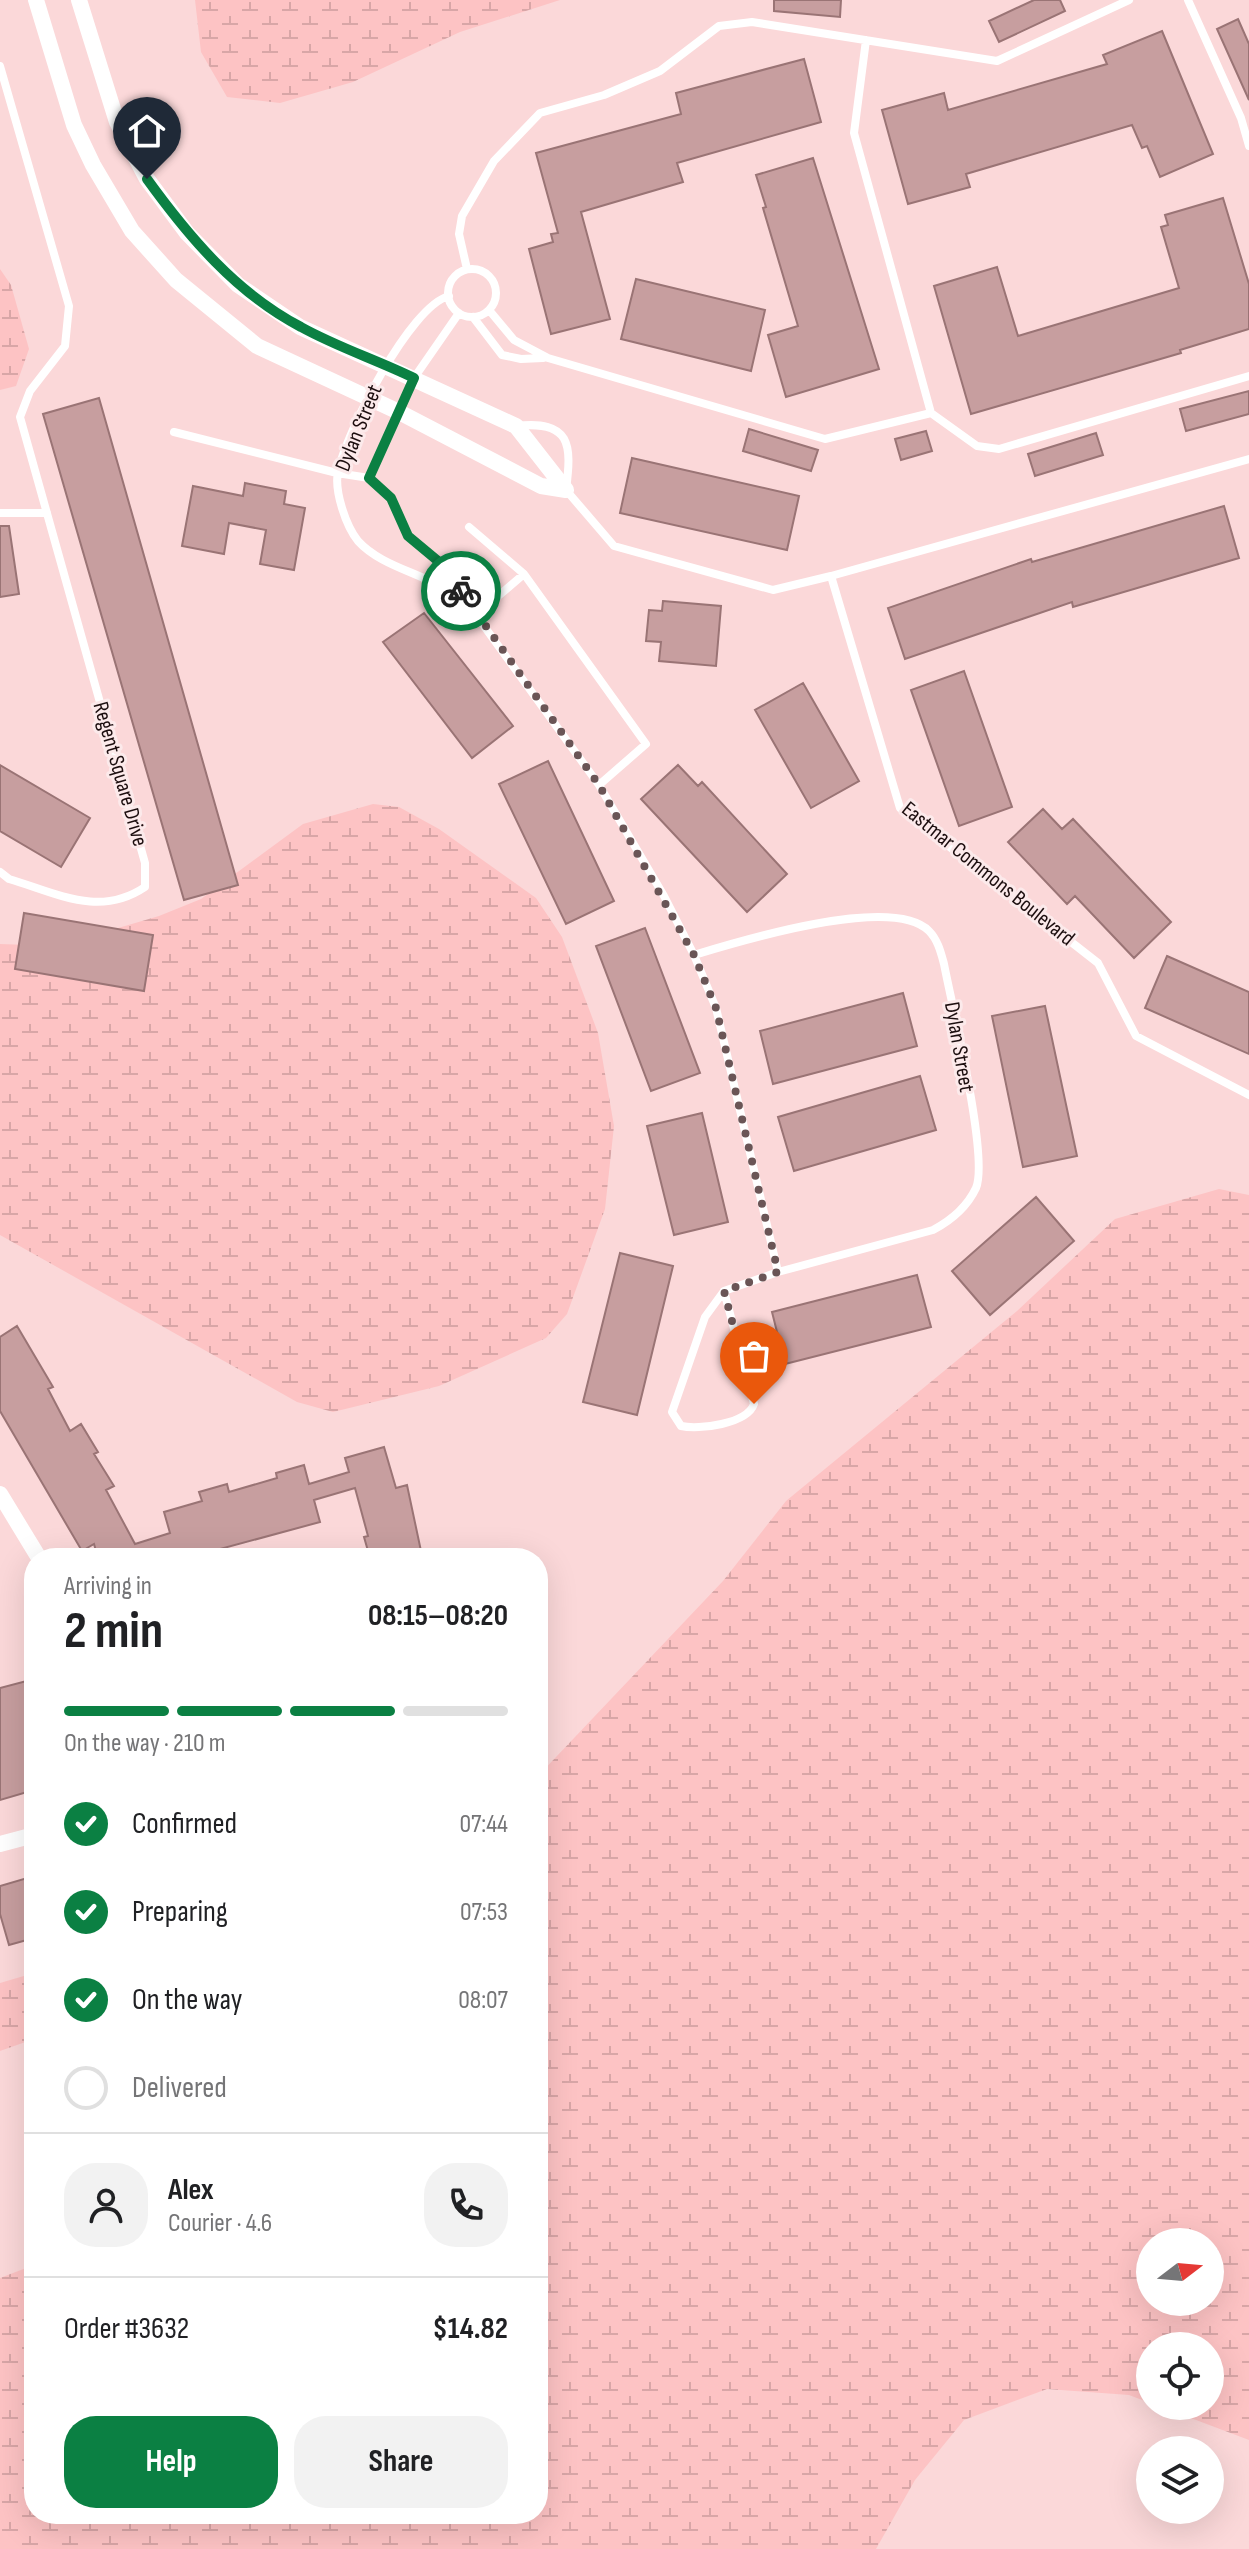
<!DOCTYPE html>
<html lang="en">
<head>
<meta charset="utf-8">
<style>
	:root { --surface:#fff; --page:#f2f2f2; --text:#202124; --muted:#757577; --line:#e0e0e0; --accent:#0b8043 }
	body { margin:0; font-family:"Sofia Sans Condensed",sans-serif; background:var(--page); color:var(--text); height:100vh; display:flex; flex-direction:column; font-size:30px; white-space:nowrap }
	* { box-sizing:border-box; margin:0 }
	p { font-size:26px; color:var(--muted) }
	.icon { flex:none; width:44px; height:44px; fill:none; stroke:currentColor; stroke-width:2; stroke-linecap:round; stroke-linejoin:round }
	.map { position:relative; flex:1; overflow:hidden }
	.panel { position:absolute; left:24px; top:1548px; width:524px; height:976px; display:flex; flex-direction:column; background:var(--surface); border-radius:32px; box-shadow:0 8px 32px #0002 }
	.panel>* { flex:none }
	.needle { width:52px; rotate:74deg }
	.controls { position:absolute; left:1136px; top:2228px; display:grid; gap:16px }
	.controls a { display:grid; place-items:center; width:88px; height:88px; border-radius:50%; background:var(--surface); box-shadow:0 8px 32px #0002; font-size:40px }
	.pin { position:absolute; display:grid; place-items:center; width:68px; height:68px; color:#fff; margin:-82px -34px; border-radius:50% 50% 50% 0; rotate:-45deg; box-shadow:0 0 8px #0007 }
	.pin .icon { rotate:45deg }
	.courier { position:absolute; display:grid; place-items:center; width:80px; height:80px; margin:-40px; border:6px solid #0b8043; border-radius:50%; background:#fff; color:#222; box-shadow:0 2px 10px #0007 }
	.head em { font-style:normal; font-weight:700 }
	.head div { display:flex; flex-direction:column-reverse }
	.head { display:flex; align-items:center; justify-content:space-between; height:136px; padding:0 40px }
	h1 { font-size:52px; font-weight:700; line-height:60px }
	.bar { display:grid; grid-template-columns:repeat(4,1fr); gap:12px 8px; align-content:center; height:96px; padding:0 40px }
	.bar i { height:10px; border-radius:6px; background:var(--line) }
	.bar .on { background:var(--accent) }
	.bar p { grid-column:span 4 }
	.line { display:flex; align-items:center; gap:20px; padding:0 40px; border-top:2px solid var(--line) }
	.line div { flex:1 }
	.round { display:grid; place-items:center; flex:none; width:84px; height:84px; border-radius:32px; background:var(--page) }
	ol { padding:0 40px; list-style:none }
	li { display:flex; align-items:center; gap:24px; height:88px }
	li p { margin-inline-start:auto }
	li .icon { padding:8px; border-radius:50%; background:var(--accent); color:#fff; stroke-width:4 }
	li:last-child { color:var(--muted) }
	li i { width:44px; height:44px; border:4px solid var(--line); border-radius:50% }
	.action { display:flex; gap:16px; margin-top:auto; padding:16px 40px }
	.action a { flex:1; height:92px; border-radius:32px; background:var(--accent); color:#fff; font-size:32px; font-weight:700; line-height:92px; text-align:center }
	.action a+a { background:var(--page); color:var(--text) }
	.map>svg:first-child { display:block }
	.wetland { fill:url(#wetland-marsh); fill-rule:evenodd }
	.building { fill:#c79e9f; stroke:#9a7475; stroke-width:2 }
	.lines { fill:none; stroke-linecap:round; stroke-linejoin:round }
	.service { stroke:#fff; stroke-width:8 }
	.minor { stroke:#fff; stroke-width:16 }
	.done { stroke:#6a5556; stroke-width:8; stroke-dasharray:0 14.4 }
	.route { stroke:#0b8043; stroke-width:10 }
	.labels { text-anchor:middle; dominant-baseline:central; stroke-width:6; stroke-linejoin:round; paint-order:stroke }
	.street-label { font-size:22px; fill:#1c0e0f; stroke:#fceaeb }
</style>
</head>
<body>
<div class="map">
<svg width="1249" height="2549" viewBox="0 0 1249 2549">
	<defs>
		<pattern id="wetland-marsh" width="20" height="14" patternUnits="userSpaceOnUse" patternTransform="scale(2)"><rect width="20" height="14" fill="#fdc3c4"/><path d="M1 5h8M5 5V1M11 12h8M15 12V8" fill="none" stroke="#d8a6a7"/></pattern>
	</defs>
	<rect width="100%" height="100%" fill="#fbd8d9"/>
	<!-- wetland -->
	<path class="wetland" d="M195,0H560L460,32L353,82L280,103L227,97L201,52Z
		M0,269L11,285L29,349L16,386L0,390Z
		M373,804L399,807L439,829L536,898L562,937L598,1033L614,1126L605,1209L567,1314L546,1338L439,1386L333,1412L297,1402L0,1235V944L57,946L159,916L201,899L303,824Z
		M1219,1189L1249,1195V2440L1159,2406H1210V2346H1150V2403L1129,2395L1047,2389L964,2420L915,2480L876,2549H0V2278L34,2265V2514H538V1776L723,1581L786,1501L1017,1311L1115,1219ZM1150,2242H1210V2302H1150Z
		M34,1973V2039L0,2051V1983Z"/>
	<!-- building -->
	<path class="building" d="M774,0H841L840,17L774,11Z
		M1034,0H1060L1065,11L999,42L989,21Z
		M1238,19L1249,44V100L1217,29Z
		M1162,31L1213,154L1160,177L1147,146L1142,148L1132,125L966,174L970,187L908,204L882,110L944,93L948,110L1107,64L1103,55Z
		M804,59L821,122L677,163L683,182L581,212L610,319L551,334L529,249L553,242L551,234L558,233L536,153L681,114L676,93Z
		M813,158L879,369L786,397L768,335L798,326L763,208L766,207L756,175Z
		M1223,198L1249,284V329L1180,350L1181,353L971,414L934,286L997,267L1018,336L1179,288L1161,227L1168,225L1165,215Z
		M636,279L765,310L751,371L621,339Z
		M1249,391V414L1186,431L1180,409Z
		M99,398L238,885L184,900L43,414Z
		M749,429L818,450L811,471L743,451Z
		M926,431L932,451L901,460L895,439Z
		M1096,433L1103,455L1035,476L1028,454Z
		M632,458L799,496L787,550L620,513Z
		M245,483L286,491L284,504L305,508L294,570L260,564L266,530L229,523L224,554L182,546L193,486L243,496Z
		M1224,506L1239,558L1073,607L1072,602L905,659L888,608L1031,559L1032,562Z
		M0,526H9L19,594L0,597Z
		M663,601L721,606L716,666L659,661L661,642L646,641L649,610L662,611Z
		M424,613L513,726L472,758L383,642Z
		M964,671L1012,807L959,826L911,690Z
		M803,683L859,781L811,808L755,710Z
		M548,761L614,901L566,924L499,784Z
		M0,765L90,818L61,867L0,831Z
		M678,765L698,786L702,782L787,874L747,912L641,799Z
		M1043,809L1062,829L1073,819L1171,922L1134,958L1075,896L1067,904L1008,842Z
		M24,913L153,935L144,991L15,969Z
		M645,928L700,1073L651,1091L596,946Z
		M1167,956L1249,992V1054L1145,1008Z
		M903,993L917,1046L773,1084L760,1031Z
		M1045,1006L1077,1156L1023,1167L992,1016Z
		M920,1076L936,1130L794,1171L778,1117Z
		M702,1113L728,1222L674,1235L647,1126Z
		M1036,1197L1074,1241L990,1315L952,1271Z
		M620,1253L673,1266L637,1415L583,1402Z
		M917,1275L931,1327L785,1364L772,1312Z
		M17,1326L53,1387L48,1389L70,1431L81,1424L98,1452L94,1454L114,1486L106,1490L135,1544L170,1533L164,1512L202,1501L199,1492L227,1484L229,1492L277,1478L276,1473L304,1465L309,1484L349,1472L345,1458L384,1447L396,1488L407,1485L421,1551L396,1558H370L364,1537L368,1536L355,1488L314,1500L320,1522L187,1558H98L94,1544L82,1551L0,1411V1337Z
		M34,1679V1790L0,1800V1688Z
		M34,1876V1938L9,1945L0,1914V1886Z"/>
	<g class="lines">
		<!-- service -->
		<path class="service" d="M1188,0L1241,118L1249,146
			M866,40L854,133L931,413
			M0,66L69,306L65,346L30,391L20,417L145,863V887C99,918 57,893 9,879L0,872
			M467,269L459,234L462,216L494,161L540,113L604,95L660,71L719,26L752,22L997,61L1129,0
			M448 293a24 24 0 1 1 48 0a24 24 0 1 1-48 0Z
			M449,296C410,306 346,432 338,472C334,491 346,526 358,541C377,562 408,570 432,582C448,590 462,604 476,615L438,561L408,536L391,498L369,478L414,378L459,313
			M489,310L514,340L548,358L825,439L931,413L977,446L999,449L1249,376
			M473,317L502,355L521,359L543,358
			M516,426C571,420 572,444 566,490L614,546L773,590L831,576
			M174,432L337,473L369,478
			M1249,459L831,576L900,808L1098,963L1136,1036L1249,1095
			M0,513H47
			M469,527L524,574
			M599,785L646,744L524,574L476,615L599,785L664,896L694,955L716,1008L778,1272
			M694,955C740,941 892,894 929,931C938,940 941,953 944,964C952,1006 989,1157 976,1188C967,1207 950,1221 933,1230L778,1272L724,1291L705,1317L672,1412L681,1426C699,1430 747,1424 754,1404L724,1291"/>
		<!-- minor -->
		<path class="minor" d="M36,0L74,125L93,165L132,231L176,280L257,346L399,412L541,486L566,490
			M79,0L117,122L147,179L187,233L238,285L300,327L516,426L566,490
			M0,1494L39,1558
			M0,1844L34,1835"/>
	</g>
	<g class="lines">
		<!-- done -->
		<path class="done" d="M461,591L599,785L694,955L716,1008L778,1272L724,1291L754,1404"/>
		<!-- route -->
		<path class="route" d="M147,179C189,237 236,293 301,327C337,347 377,360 414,378L369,478L391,498L408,536L438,561L461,591"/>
	</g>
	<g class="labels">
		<!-- street labels -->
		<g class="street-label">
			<text transform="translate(359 428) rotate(-68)">Dylan Street</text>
			<text transform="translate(120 774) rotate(74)">Regent Square Drive</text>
			<text transform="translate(988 874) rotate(39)">Eastmar Commons Boulevard</text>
			<text transform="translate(959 1047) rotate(80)">Dylan Street</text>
		</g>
	</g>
</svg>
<div class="controls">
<a><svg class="needle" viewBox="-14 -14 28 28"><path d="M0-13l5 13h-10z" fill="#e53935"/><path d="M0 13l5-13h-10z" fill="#757577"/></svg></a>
<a><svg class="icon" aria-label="locate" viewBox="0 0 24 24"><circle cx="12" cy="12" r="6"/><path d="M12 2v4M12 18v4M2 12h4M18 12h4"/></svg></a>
<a><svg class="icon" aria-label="layers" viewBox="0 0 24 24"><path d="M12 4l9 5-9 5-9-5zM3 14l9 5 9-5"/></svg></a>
</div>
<div class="pin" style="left:754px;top:1404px;background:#ea580c"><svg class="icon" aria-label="bag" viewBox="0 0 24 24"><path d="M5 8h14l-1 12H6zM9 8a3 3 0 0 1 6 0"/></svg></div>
<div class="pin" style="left:147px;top:179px;background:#1f2937"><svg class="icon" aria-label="home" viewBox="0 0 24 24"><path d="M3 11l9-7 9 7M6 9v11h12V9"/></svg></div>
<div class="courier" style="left:461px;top:591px"><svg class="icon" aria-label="bike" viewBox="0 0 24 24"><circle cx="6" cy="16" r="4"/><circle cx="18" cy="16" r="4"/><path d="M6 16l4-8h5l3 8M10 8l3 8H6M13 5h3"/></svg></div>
<section class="panel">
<div class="head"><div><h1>2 min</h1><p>Arriving in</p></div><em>08:15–08:20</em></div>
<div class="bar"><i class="on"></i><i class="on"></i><i class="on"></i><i></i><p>On the way · 210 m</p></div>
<ol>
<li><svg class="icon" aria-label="check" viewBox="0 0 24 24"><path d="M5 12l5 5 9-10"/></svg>Confirmed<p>07:44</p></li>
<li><svg class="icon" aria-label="check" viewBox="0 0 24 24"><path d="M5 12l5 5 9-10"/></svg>Preparing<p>07:53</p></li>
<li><svg class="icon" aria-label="check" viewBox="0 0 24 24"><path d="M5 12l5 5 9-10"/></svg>On the way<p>08:07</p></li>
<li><i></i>Delivered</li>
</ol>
<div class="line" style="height:144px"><a class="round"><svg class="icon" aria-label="person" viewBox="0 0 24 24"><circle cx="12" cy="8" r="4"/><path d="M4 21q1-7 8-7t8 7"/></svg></a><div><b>Alex</b><p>Courier · 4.6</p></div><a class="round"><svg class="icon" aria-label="phone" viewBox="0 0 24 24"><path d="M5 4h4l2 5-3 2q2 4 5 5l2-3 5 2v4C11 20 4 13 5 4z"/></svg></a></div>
<div class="line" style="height:104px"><div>Order #3632</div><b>$14.82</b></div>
<div class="action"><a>Help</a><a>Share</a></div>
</section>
</div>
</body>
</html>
